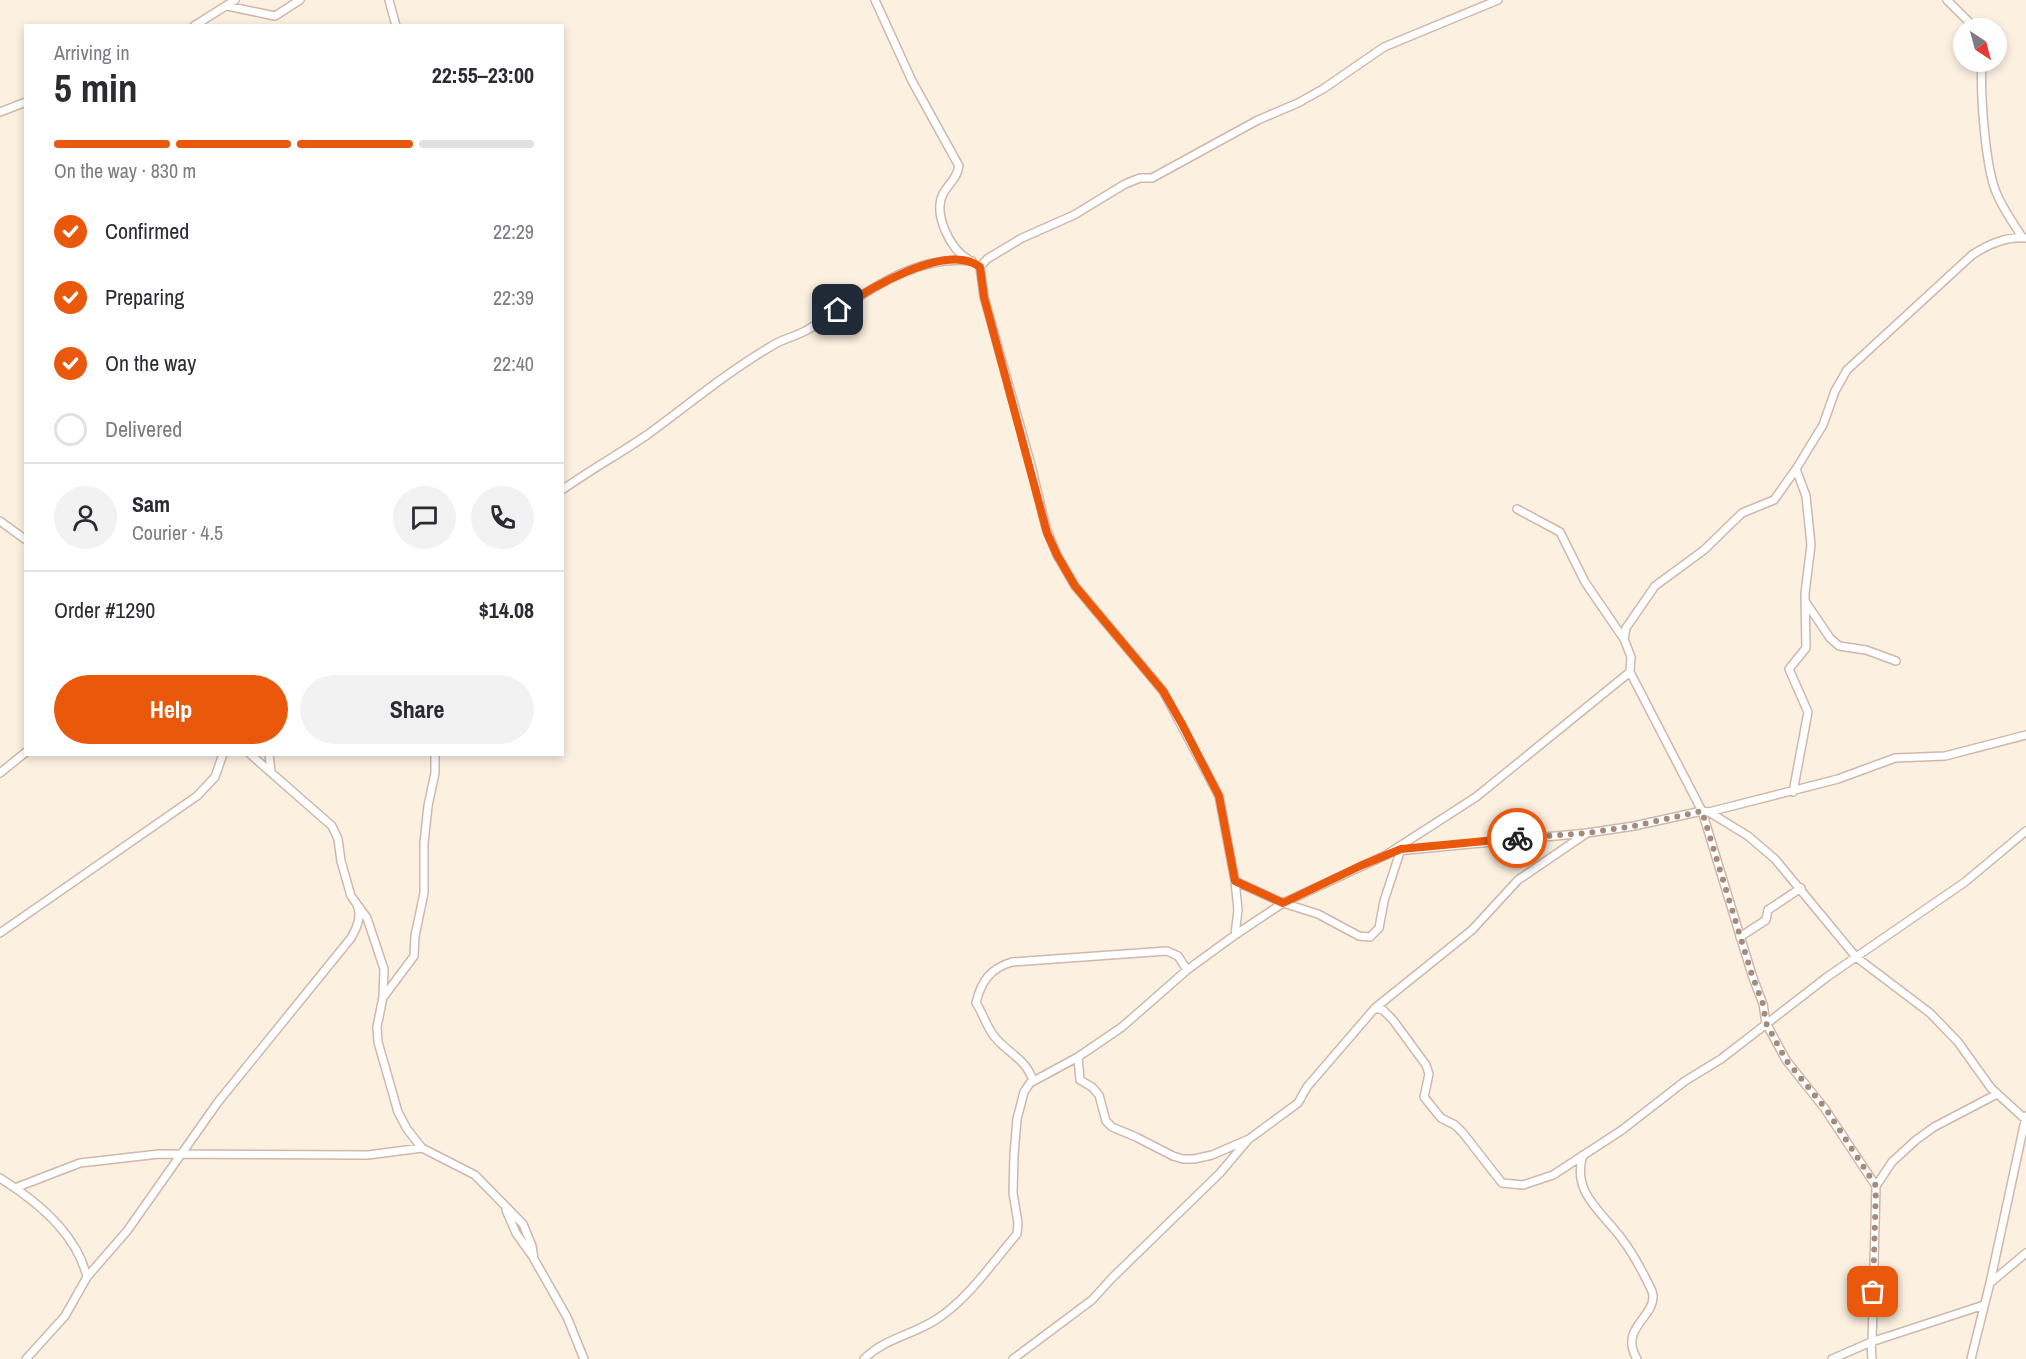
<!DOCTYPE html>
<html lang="en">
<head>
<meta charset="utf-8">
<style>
	:root { --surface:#fff; --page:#f2f2f3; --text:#2b2b33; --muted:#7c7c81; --line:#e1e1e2; --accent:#ea580c }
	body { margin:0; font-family:"Archivo Narrow",sans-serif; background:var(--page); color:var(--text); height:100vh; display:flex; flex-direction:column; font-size:22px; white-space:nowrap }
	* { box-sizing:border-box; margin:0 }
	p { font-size:20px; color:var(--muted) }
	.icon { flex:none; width:33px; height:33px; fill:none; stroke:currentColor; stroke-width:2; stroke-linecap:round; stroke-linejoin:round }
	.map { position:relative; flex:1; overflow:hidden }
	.drawer { position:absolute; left:24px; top:24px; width:540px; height:732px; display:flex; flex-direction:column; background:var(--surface); border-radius:0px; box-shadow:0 3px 9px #0003 }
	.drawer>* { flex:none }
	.needle { width:39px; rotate:144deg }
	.controls { position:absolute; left:1953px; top:18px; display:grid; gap:12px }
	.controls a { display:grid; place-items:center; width:54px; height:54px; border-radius:50%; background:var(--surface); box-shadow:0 3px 9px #0003; font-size:30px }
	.pin { position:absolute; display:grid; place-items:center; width:51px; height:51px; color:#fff; margin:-26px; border-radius:12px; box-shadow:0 3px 9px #0006 }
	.courier { position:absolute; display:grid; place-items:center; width:60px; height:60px; margin:-30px; border:4px solid #ea580c; border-radius:50%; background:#fff; color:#222; box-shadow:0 2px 8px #0007 }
	.headline em { font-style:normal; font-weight:700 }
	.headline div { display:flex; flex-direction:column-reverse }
	.headline { display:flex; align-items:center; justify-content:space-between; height:102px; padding:0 30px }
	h1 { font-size:39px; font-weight:700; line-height:45px }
	.bar { display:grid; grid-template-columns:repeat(4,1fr); gap:9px 6px; align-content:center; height:72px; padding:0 30px }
	.bar i { height:8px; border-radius:4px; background:var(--line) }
	.bar .current { background:var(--accent) }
	.bar p { grid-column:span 4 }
	.line { display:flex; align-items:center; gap:15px; padding:0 30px; border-top:2px solid var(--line) }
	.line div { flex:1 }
	.round { display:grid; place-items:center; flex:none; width:63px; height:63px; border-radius:32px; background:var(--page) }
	ol { padding:0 30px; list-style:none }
	li { display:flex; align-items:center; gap:18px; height:66px }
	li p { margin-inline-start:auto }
	li .icon { padding:6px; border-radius:50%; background:var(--accent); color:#fff; stroke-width:4 }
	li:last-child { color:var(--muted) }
	li i { width:33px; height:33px; border:3px solid var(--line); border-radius:50% }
	.cta { display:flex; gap:12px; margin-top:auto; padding:12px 30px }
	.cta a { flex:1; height:69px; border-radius:36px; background:var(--accent); color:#fff; font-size:24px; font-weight:700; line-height:69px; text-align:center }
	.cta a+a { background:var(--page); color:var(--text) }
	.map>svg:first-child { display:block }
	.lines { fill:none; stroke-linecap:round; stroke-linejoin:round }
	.street-casing { stroke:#cfb8ab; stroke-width:10 }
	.street { stroke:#fff; stroke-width:7 }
	.done { stroke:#a38b7e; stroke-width:6; stroke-dasharray:0 10.8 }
	.route { stroke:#ea580c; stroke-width:8 }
</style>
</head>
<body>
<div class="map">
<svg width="2026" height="1359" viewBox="0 0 2026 1359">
	<rect width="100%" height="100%" fill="#fcf0e1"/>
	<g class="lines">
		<!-- street casing -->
		<g class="street-casing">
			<path id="street" d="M389,0L396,26
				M875,0L912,81L959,166C957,179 948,184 943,194C933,213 950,250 968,259
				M1947,0L1975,28
				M227,6L275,16L300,0
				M194,26L235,0
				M1982,62C1980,91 1985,165 1996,192C2002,208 2013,222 2022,237
				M0,112L26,102
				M562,490C590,470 619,454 647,435C688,405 726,373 770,347C781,339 795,337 807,330C858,300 909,253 972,261
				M1517,509L1560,532L1585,582L1624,639
				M0,521L26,540
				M1805,601L1830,638L1839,646L1866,650L1896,661
				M250,754L332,826L338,839L341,861L351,896L367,918L384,969L383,997L377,1027L378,1042L398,1112L407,1129L422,1148L475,1175L523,1224L532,1246L534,1259L567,1317L584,1359
				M269,754L271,772
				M0,773L26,752
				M1793,792L1808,712L1789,669L1806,648L1805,593L1811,545L1806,496L1796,469
				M1709,812L1748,836L1775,859L1856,957L1930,1013L1958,1042L1991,1088L2025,1119
				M1397,851L1587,833L1634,826L1702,811L1709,812L1838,779L1895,758L1945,756L2026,735
				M1235,881L1283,903L1318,914L1359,936L1370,937L1379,928L1384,901L1401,849
				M0,933L197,796L215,777L223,754
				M1235,935L1238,910L1235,881L1219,796L1163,691L1075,586L1057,555L1046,528L1031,465L984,297L980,267L987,259L1022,238L1074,215L1125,184L1140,178H1152L1258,120L1298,103L1323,89L1384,47L1498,0
				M1740,937L1766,920L1768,910L1801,888
				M385,995L414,956L415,936L424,893V843L428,806L435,773V754
				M1375,1008L1383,1010L1393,1020L1426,1065L1429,1074L1424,1097L1441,1118L1455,1125L1463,1133L1502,1183L1523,1185L1553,1175L1622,1130L1685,1081L1721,1059L1827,977L1965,882L2026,831
				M1078,1057L1080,1080L1092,1087L1099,1095L1106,1121L1112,1127L1136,1137L1173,1156L1183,1159H1194L1212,1155L1249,1139L1298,1103L1307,1087L1375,1008L1472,930L1518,880L1587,833
				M1033,1081C1026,1058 1007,1053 994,1036C986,1026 983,1013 976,1003C981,981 991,968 1012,962L1167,951L1178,956L1187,970
				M1583,1155C1571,1192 1602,1212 1622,1239C1631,1251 1639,1265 1646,1279C1648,1284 1653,1290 1653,1296C1654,1318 1619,1328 1637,1359
				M0,1178C37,1201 77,1234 87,1277
				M1876,1186L1825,1109L1786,1060L1766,1023L1763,1004L1752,975L1702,811L1630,672L1631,657L1624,639L1626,628L1655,586L1704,550L1742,513L1774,500L1796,469L1823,425L1835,391L1847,370L1972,255C1987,245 2007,236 2026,238
				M15,1188L80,1163L159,1154L368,1155L422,1148
				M506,1210L516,1233L533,1257
				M1990,1283L2026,1253
				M1871,1342L1872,1359
				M1872,1344L1876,1186L1892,1162L1916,1140L1934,1127L1997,1094
				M26,1359L65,1316L87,1277L127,1231L218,1102L351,938C357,928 363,914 356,903
				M864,1359C885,1338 913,1335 937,1319C969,1298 992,1263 1017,1234L1018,1223L1013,1193L1014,1155L1017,1119L1024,1092L1030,1083L1078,1057L1122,1027L1187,970L1235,935L1283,903L1386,855L1476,797L1630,672
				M1013,1359L1092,1300L1112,1278L1220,1173L1247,1141
				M1832,1359L1871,1342L1984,1305
				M1971,1359L1990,1283L2026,1116"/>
		</g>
		<!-- street -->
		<use href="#street" class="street"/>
	</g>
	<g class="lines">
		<!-- done -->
		<path class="done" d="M1517,838L1587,833L1634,826L1702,811L1752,975L1763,1004L1766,1023L1786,1060L1826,1109L1876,1186L1873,1292"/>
		<!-- route -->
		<path class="route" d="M838,310C867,290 947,241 980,267L984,297L1047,533L1057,555L1075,586L1163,691L1182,724L1219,796L1235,881L1283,903L1360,866L1401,849L1517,838"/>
	</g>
</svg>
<div class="controls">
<a><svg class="needle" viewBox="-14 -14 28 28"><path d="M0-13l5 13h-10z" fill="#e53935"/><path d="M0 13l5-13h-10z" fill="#7c7c81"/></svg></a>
</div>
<div class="pin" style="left:1873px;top:1292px;background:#ea580c"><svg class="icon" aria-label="bag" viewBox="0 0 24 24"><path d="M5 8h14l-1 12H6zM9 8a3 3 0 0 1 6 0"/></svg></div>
<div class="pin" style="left:838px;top:310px;background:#1f2937"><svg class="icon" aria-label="home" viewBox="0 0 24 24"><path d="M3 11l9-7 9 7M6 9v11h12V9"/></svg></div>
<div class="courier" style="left:1517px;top:838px"><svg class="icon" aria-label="bike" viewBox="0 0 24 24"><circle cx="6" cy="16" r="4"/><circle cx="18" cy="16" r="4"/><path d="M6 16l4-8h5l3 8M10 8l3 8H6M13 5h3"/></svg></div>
<section class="drawer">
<div class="headline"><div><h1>5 min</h1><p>Arriving in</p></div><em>22:55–23:00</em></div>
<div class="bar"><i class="current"></i><i class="current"></i><i class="current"></i><i></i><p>On the way · 830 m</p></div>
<ol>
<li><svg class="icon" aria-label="check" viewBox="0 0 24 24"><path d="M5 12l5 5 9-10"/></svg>Confirmed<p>22:29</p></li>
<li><svg class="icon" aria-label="check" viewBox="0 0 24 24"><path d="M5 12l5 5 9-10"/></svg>Preparing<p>22:39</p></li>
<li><svg class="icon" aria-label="check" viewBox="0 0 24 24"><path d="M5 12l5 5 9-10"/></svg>On the way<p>22:40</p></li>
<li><i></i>Delivered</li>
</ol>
<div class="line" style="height:108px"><a class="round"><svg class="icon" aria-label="person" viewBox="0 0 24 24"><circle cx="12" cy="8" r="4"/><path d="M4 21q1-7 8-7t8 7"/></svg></a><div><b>Sam</b><p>Courier · 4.5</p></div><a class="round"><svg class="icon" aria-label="chat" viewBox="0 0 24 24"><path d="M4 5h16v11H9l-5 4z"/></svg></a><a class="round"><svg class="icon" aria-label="phone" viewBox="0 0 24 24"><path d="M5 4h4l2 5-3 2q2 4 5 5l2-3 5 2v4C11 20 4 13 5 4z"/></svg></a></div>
<div class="line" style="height:78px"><div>Order #1290</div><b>$14.08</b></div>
<div class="cta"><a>Help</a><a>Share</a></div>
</section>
</div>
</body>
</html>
